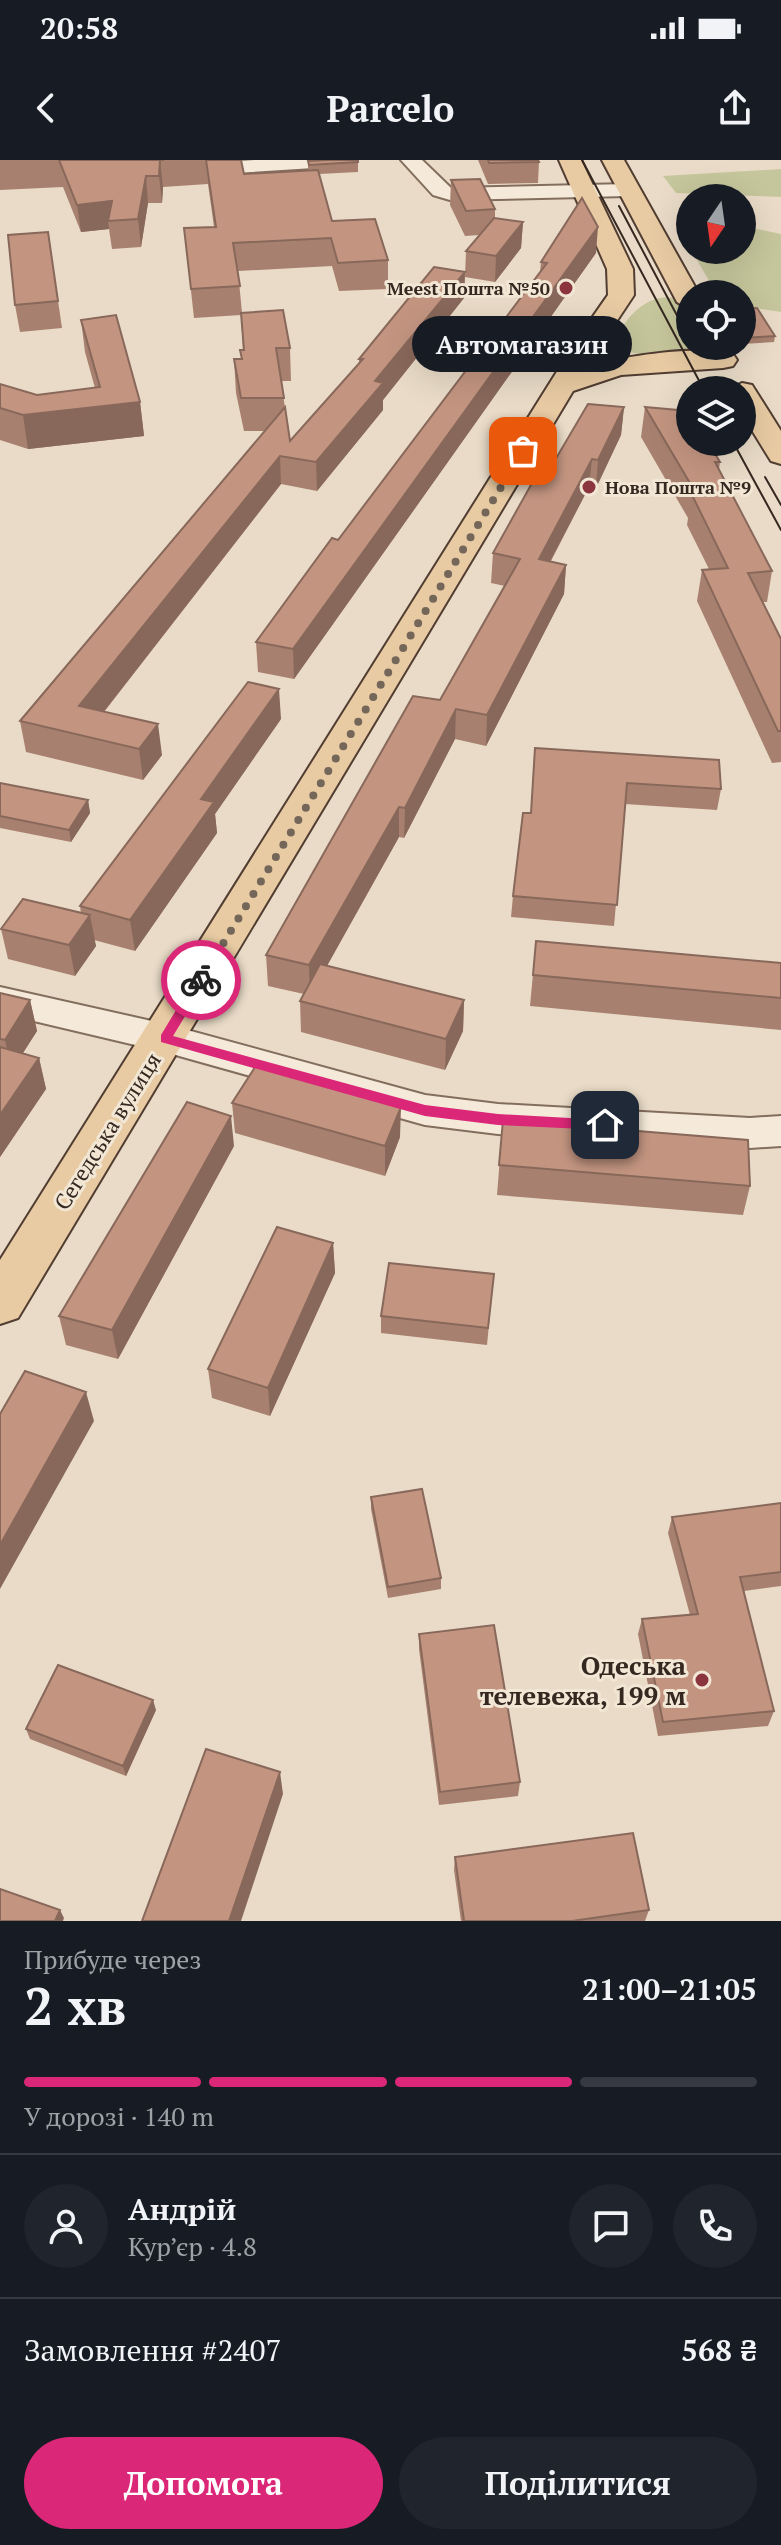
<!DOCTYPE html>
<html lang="uk">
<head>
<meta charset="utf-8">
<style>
	:root { --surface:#171b24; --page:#20242c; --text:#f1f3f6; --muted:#9ea1a6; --line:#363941; --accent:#db2777 }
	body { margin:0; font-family:"PT Serif",serif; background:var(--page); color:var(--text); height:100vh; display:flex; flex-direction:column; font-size:30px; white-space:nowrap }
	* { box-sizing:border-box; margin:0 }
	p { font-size:26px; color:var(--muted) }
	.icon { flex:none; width:44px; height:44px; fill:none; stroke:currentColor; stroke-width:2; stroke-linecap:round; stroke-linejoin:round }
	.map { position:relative; height:1761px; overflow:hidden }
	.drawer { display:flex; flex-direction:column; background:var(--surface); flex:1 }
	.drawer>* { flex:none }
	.needle { width:52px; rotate:193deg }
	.fabs { position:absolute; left:676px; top:24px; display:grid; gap:16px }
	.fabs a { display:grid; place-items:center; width:80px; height:80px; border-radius:50%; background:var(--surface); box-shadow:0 8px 32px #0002; font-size:40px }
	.pin { position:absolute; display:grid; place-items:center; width:68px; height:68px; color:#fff; margin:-34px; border-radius:16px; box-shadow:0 4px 12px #0006 }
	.courier { position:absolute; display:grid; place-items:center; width:80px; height:80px; margin:-40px; border:6px solid #db2777; border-radius:50%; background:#fff; color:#222; box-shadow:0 2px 10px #0007 }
	.bubble { position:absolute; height:56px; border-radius:28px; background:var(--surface); box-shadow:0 8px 32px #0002; font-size:26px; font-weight:800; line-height:56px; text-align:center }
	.summary em { font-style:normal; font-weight:800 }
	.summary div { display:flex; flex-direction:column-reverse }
	.summary { display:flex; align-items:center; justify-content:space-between; height:136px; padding:0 24px }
	h1 { font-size:52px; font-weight:800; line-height:60px }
	.bar { display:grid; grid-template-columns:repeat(4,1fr); gap:12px 8px; align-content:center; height:96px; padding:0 24px }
	.bar i { height:10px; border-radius:6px; background:var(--line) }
	.bar .selected { background:var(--accent) }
	.bar p { grid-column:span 4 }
	.line { display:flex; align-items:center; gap:20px; padding:0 24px; border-top:2px solid var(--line) }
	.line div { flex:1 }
	.round { display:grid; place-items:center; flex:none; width:84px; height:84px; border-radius:42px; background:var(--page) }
	.cta { display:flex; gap:16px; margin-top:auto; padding:16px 24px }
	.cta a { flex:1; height:92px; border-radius:48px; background:var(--accent); color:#fff; font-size:32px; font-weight:800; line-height:92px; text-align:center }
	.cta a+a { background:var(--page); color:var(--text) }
	.status { display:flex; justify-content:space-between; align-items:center; height:56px; padding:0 40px; background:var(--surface); direction:ltr }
	.status svg { height:22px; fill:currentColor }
	header { display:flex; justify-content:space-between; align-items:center; height:104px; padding:0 24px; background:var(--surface); font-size:36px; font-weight:800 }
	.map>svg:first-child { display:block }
	.green { fill:#c6c69c }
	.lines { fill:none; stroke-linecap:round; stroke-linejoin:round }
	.minor-casing { stroke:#836e5e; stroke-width:4 }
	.major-casing { stroke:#513d32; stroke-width:4 }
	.minor { fill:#f5ead9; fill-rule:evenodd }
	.major { fill:#e8cba3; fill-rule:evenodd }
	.tram { stroke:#352820; stroke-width:2 }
	.wall { fill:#a8806f }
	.shaded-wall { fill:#88685a }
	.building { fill:#c39581; stroke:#88685a; stroke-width:2 }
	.route { fill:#db2777 }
	.done { stroke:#74675a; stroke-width:8; stroke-dasharray:0 14.4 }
	.poi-dot { fill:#8b353f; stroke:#f2e6d5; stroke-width:3 }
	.labels { text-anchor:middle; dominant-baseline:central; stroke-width:6; stroke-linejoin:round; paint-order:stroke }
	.far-poi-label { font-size:18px; font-weight:bold; fill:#352820; stroke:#f2e6d5; text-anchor:end }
	.street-label { font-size:22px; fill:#352820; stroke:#f2e6d5 }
	.near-poi-label { font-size:26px; font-weight:bold; fill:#352820; stroke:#f2e6d5; text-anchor:end }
</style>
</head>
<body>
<div class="status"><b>20:58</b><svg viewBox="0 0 49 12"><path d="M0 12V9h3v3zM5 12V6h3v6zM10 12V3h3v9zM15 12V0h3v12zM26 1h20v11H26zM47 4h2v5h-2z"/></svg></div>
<header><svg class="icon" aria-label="back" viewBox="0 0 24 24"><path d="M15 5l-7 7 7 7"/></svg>Parcelo<svg class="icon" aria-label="share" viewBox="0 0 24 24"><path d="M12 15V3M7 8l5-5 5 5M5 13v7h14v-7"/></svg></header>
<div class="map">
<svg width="781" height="1761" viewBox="0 0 781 1761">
	<rect width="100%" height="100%" fill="#e9dbc7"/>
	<!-- green -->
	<path class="green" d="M781,9V37L676,33L663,16Z
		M742,66L781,74V152L742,146V134H717L691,90H742Z
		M667,137L681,140L690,154V186H696C679,201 636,197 617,187C618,163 642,138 667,137Z"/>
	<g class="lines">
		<!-- minor casing -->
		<g class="minor-casing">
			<path id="minor" d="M255,0H355L345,6L190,16L180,10L190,4Z
				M401,0H422L451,28L628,24L638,30L628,36L450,40L433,35Z
				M0,827L165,864L425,935L498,944L750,958L781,956V986L750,988L498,974L425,965L165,892L0,853Z"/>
		</g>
		<!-- major casing -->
		<g class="major-casing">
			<path id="major" d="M559,0H581L633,109L634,135L587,206C625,196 695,185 733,194L737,200L733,206L723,208L621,215L573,231L18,1158L0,1164V1100L578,178L608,135L607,109Z
				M602,0H624L699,134H690V150L677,142Z
				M742,223L752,225L781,271V304L771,301L742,254V230H729Z"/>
		</g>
		<!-- minor -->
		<use href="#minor" class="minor"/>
		<!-- major -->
		<use href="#major" class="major"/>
		<!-- tram -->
		<path class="tram" d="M582,0L704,230
			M619,46L690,180
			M733,282L781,370
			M765,317L781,345"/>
	</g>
	<!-- wall -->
	<path class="wall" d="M0,0H241L244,14L308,10V1L358,2V12L319,14L332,61L388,100V129L339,131L332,106L238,111L242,153L290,188L291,221H281L290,281L359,204V199L465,112L464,138L383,240V250L317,331L281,324L104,552L162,595L143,620L26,592L20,561L265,271H244L236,233L234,199H241L243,190L241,155L194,158L184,68L214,67L208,24L163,27L162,43H148L141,87L112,89L109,69L81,72L63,27L0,30Z
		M478,0H538L539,2L538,23L488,24Z
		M451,20L495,49V58L523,62L521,88L495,122L465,117L466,91L479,75L465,76L450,45Z
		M48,72L62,168L20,172L15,145Z
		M596,93L294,519L258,512L256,482L338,380L540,112L541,102Z
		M742,149L775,176L774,182L742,184Z
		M81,160L140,242L144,276L28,289L0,280V224L37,235L95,228L85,192Z
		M624,247L621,275L596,328L589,327L551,401L566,405L564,434L486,586L455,579L404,678L399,677L327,806L464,840L463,871L445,910L301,872L300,841L304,834L268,826L266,795L440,540L505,426L491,423L493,393L541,324Z
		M645,247L720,302L719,309L772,411L767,442H763L781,479V602L772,603L697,441L702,410L709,409L687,365L688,358L641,277Z
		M281,559L215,654L217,673L135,791L94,780L96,786L75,816L8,799L1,769L81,753L80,746Z
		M535,588L721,629L717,650L625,644L614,766L511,757L513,736L531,653Z
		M0,623L88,640L90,653L71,682L0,668Z
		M536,781L781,803V870L530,846Z
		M0,833L30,840L37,871L23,893L39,898L46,929L0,997Z
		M232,943L400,977L385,1016L235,973Z
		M503,960L750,1026L743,1055L497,1035Z
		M234,986L118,1199L66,1185L59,1156Z
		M333,1083L335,1113L270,1256L212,1238L208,1209Z
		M494,1114L487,1185L381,1173V1156Z
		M371,1337L441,1418V1429L388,1438L371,1349Z
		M781,1343V1426L744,1431L774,1551L768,1566L658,1576L638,1474L642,1459L690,1455L668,1373L672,1357Z
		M419,1474L520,1622L518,1636L439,1645L419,1489Z
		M156,1550L126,1616L30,1579L26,1569Z
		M455,1697L649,1750L645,1761H461L454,1710Z"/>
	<!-- shaded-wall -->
	<path class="shaded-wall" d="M160,0L163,27L162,43L159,16Z
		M146,16L148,43L141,87L138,59Z
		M112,41L108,61L109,69L81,72L77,45Z
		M523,62L521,88L495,122L496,96Z
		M598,67L596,93L294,519L293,489Z
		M465,112L464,138L383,240V250L317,331L316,302L375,221Z
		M140,242L144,276L28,289L23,255Z
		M624,247L621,275L596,328L598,300Z
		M280,296L281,324L84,577L79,546Z
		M592,299L589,327L536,428L539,399Z
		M566,405L564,434L486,586L487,555Z
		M279,529L281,559L215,654L217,673L135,791L130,760L201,639Z
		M456,549L455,579L404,678L405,648Z
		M158,564L162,595L143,620L139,589Z
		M88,640L90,653L71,682L69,670Z
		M399,647V677L310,836L309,805Z
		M90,755L96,786L75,816L69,785Z
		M30,840L37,871L12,910L5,880Z
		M464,840L463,871L445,910L446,879Z
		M39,898L46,929L0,997V955Z
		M401,947L400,977L385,1016V986Z
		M231,956L234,986L118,1199L112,1170Z
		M333,1083L335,1113L270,1256L268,1228Z
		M86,1232L94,1261L0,1429V1385Z
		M153,1540L156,1550L126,1616L123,1606Z
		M280,1612L283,1634L241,1761H229Z
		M60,1750L64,1758L63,1761H55Z"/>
	<!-- building -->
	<path class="building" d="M59,0H164H160L159,16H146L138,59L108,61L112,41L77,45Z
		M206,0H241L244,14L318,10L332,61L375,59L388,100L338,103L331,78L233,83L240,126L191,129L184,68L216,67Z
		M328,0H358V2L309,5L308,1Z
		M488,0H538L539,2L489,3Z
		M480,19L495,49L466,51L451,20Z
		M582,38L598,67L293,489L256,482L332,378L338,380L547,103L541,102Z
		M494,58L523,62L496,96L466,91Z
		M48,72L58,141L15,145L8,75Z
		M434,107L465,112L375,221L383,223L316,302L280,296L79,546L158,564L139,589L20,561L285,247L290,281L363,199H359Z
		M757,148L775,176L742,178V149Z
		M283,150L290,188H276L284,238H241L234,199H242L240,190H244L241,153Z
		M116,155L140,242L23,255L0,248V224L37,235L100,227L81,160Z
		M588,244L624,247L598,300L592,299L539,399L566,405L487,555L456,549L405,648L399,647L309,805L266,795L413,536L440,540L520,399L493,393L532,323L541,324Z
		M645,247L689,251L690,282H708L720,302H715L772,411L748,413L781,479V571H778L702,410L728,408L692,335H697Z
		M248,522L279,529L201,639L214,642L130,760L80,746Z
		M535,588L719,600L721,629L627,623L617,745L513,736L523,653H531Z
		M0,623L88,640L69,670L0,656Z
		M23,739L90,755L69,785L1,769Z
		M536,781L781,803V838L533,815Z
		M320,804L464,840L446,879L300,841Z
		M0,833L30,840L5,880L0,879Z
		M0,887L39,898L0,955Z
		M257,904L401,947L385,986L232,943Z
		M187,942L231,956L112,1170L59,1156Z
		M503,960L748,980L750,1026L499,1005Z
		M277,1067L333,1083L268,1228L208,1209Z
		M389,1103L494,1114L488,1168L381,1156Z
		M25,1211L86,1232L0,1385V1254Z
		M422,1329L441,1418L388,1427L371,1337Z
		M781,1343V1412L740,1417L774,1551L663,1562L642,1459L698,1454L672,1357Z
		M494,1465L520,1622L440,1632L419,1474Z
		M58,1505L153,1540L123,1606L26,1569Z
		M206,1589L280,1612L229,1761H142Z
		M633,1673L649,1750L572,1761H464L455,1697Z
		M0,1729L60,1750L55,1761H0Z"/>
	<!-- route -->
	<path class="route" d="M201,816L207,820L173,876L425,945L498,954L605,960L612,965L605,970L498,965L425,956L161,882V875L196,817Z"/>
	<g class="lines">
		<!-- done -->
		<path class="done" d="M201,820L523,291"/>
	</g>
	<!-- markers -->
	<g class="poi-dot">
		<circle cx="566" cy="128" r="8"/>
		<circle cx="589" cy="327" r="8"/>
		<circle cx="702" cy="1520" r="8"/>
	</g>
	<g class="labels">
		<!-- far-poi labels -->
		<g class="far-poi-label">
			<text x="550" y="128">Meest Пошта №50</text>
			<text x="605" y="327" text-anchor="start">Нова Пошта №9</text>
		</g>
		<!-- street labels -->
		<g class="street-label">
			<text transform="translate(107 971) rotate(-58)">Сегедська вулиця</text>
		</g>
		<!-- near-poi labels -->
		<g class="near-poi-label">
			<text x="686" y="1505">Одеська<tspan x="686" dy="30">телевежа, 199 м</tspan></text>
		</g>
	</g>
</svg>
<div class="fabs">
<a><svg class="needle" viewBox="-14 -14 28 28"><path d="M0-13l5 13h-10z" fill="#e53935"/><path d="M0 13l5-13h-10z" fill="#9ea1a6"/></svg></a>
<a><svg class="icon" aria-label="locate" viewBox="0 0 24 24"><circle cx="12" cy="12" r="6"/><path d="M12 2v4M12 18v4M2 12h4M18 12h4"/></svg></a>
<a><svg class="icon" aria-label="layers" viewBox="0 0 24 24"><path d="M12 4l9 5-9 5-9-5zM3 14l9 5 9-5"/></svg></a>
</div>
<div class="pin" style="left:523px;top:291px;background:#ea580c"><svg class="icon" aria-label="bag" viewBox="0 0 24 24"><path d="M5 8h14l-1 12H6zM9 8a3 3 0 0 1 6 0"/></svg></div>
<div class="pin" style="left:605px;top:965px;background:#1f2937"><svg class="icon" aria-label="home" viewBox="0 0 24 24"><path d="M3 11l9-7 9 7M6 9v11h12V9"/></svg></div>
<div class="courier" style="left:201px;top:820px"><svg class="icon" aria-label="bike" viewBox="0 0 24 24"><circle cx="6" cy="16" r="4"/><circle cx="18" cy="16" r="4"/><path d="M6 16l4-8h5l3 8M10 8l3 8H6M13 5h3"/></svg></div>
<div class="bubble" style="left:412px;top:156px;width:220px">Автомагазин</div>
</div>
<section class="drawer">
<div class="summary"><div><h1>2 хв</h1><p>Прибуде через</p></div><em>21:00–21:05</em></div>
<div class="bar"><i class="selected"></i><i class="selected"></i><i class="selected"></i><i></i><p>У дорозі · 140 m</p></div>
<div class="line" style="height:144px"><a class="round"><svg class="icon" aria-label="person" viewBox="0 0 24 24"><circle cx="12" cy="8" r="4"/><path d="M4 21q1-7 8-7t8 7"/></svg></a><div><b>Андрій</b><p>Кур’єр · 4.8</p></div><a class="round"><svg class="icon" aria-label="chat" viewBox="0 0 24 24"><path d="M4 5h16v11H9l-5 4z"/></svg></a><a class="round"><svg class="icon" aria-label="phone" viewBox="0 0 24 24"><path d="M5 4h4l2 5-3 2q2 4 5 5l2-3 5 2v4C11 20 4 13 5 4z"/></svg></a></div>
<div class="line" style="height:104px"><div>Замовлення #2407</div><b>568 ₴</b></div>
<div class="cta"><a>Допомога</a><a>Поділитися</a></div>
</section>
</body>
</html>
